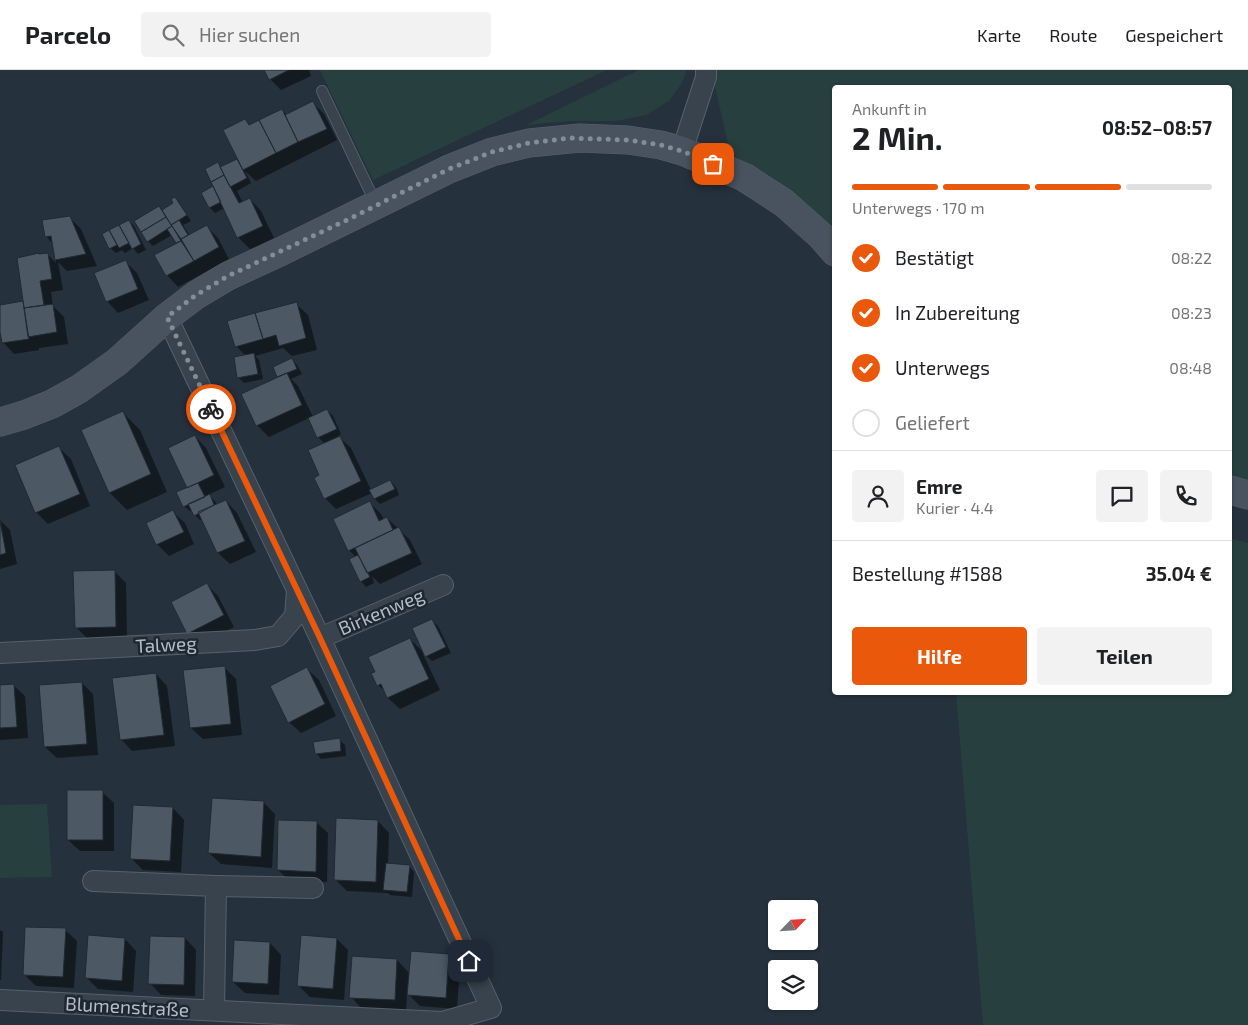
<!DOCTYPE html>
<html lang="de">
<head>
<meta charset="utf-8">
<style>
	:root { --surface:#fff; --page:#f2f2f2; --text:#202124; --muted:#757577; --line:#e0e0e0; --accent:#ea580c }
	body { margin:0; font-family:"Exo 2",sans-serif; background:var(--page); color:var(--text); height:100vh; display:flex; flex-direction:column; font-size:19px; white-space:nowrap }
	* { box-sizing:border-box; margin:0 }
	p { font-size:16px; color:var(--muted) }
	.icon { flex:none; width:28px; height:28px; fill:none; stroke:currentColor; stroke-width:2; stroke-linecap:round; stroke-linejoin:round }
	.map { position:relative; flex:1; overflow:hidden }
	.panel { position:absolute; left:832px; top:15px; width:400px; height:610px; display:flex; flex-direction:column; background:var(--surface); border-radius:5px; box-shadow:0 1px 4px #0004 }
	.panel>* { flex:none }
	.needle { width:32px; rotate:65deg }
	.tools { position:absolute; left:768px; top:830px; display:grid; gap:10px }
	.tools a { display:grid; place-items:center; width:50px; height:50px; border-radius:5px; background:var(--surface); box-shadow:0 1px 4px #0004; font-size:25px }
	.pin { position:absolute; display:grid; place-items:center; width:42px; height:42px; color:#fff; margin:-21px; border-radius:10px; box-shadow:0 2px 8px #0006 }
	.courier { position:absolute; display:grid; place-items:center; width:50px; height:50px; margin:-25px; border:4px solid #ea580c; border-radius:50%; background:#fff; color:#222; box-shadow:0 1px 6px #0007 }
	.summary em { font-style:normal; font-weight:700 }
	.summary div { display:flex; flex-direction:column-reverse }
	.summary { display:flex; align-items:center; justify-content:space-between; height:85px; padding:0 20px }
	h1 { font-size:32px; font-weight:700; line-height:38px }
	.bar { display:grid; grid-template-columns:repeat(4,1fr); gap:8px 5px; align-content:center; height:60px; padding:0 20px }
	.bar i { height:6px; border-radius:4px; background:var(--line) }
	.bar .on { background:var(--accent) }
	.bar p { grid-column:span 4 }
	.line { display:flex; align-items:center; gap:12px; padding:0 20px; border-top:1px solid var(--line) }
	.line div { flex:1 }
	.round { display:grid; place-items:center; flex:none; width:52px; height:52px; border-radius:5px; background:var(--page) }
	ol { padding:0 20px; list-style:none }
	li { display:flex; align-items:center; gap:15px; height:55px }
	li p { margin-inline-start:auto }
	li .icon { padding:5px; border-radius:50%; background:var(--accent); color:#fff; stroke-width:4 }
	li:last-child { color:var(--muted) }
	li i { width:28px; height:28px; border:2px solid var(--line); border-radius:50% }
	.cta { display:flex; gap:10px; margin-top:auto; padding:10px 20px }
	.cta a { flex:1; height:58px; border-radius:5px; background:var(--accent); color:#fff; font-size:20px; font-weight:700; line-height:58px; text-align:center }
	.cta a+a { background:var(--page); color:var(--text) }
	header { display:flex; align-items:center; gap:30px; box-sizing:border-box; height:70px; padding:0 25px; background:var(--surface); border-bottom:1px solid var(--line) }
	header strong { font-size:24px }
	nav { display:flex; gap:28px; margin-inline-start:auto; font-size:18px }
	.search { width:350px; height:45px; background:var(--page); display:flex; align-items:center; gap:12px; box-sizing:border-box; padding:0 18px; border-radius:5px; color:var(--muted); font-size:19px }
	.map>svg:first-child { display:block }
	.green { fill:#283f3f }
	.shadow { fill:#0007 }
	.building { fill:#4c5965; stroke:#202a34 }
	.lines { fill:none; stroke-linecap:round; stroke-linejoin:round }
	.lane-casing { stroke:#57616b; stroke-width:12 }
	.street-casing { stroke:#57616b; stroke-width:22 }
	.secondary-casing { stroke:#57616b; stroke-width:29 }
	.lane { stroke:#39434d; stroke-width:10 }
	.street { stroke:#39434d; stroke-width:20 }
	.secondary { stroke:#48535f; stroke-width:28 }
	.done { stroke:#838d97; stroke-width:5; stroke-dasharray:0 9 }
	.route { stroke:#ea580c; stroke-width:6 }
	.labels { text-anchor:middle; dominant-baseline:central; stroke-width:5; stroke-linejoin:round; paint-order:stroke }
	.street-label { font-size:19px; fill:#b5bec8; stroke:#1e2832 }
</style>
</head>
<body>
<header>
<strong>Parcelo</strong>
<div class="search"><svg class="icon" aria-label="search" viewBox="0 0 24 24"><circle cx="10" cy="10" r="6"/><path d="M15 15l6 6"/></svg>Hier suchen</div>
<nav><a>Karte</a><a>Route</a><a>Gespeichert</a></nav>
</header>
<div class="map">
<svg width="1248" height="955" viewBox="0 0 1248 955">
	<rect width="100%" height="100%" fill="#25313d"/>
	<!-- green -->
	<path class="green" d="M320,0H607L373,110Z
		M639,0H687L682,13L669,31L646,45L616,51H570L526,55Z
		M711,0H1248V413L1230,409V18H835V164L765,107L731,86Z
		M1230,468L1248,473V955H983L956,623L1230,622Z
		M47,734L52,807L0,808V735Z"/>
	<!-- shadow -->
	<path class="shadow" d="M265,0H309L311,6L281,20L270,9Z
		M313,33L324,44L337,70L256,111L245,101L251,113L237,121L243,133L250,129L261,141L274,168L250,179L239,168L225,138L215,143L210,138L218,94L221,98L236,90L241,95L245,50L250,56L282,41L287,45Z
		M175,129L180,134L191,151L183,155L190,166L207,157L218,168L229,189L178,217L167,205L178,174L172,165L153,176L148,171L159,138L162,141L175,133Z
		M69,147L81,159L97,196L67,201L58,192L63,220L51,222L53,236L64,247L68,274L39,278V280L14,284L3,272L0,253V236L25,232L47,184L56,193L53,174L46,166Z
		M129,151L134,156L146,180L138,184L133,178L125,183L122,180L116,183L110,178L103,165Z
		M126,192L137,203L149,230L118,243L107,231Z
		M296,234L308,245L317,280L292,286L283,278L255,286L259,290L263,309L244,313L238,307L246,286L236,276Z
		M292,290L297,295L302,304L291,309L298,316L313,347L327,340L333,346L341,364L338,366L351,378L371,420L390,411L396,417L399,425L380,434L375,429L372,423L336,439L325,428L321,406L325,374L318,367L309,348L269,367L257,355L279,308L278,307Z
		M123,343L140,360L167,422L127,440L110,423L82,361Z
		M195,366L206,378L225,417L208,425L215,431L217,435L226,431L237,443L256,482L230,494L218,483L203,449L200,450L195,445L192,440L190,441L184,436Z
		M59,378L71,389L90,436L48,454L36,442Z
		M370,433L381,444L384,450L387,448L410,470L422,494L380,514L372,506L374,513L366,517L361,511L356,487L349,480Z
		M173,442L185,453L194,474L169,486L157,474Z
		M0,450L10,460L17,494L0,499Z
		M114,501L126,513L127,568L88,569L76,557Z
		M207,515L218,526L234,557L199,575L188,563Z
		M432,550L438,556L451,583L432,591L422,582L440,620L400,639L388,628L386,622L378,615L376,602L410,569L425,584Z
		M224,597L236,609L242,665L203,669L191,658Z
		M307,599L319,610L336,646L301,663L289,652Z
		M156,604L167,616L175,676L132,681L121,669Z
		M82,613L93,624L98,685L57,688L45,677Z
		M13,615L25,626L28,668L0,670V616Z
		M339,670L345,675L346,686L321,689L316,683Z
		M102,722L114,733V781H80L68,770Z
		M264,733L275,744L272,798L221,794L209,783Z
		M134,736L173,738L184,750L181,802L143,800L131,788Z
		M378,751L389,763L388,794L409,796L414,802L412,827L390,825L388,823L347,821L335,809Z
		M316,752L328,763L327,812L290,811L278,800Z
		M0,860L3,862L1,910H0Z
		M65,860L77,871L74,918L36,916L25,905Z
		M185,868L196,880L195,926L161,925L150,913Z
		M125,869L136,881L133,922L98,919L86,907Z
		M337,869L348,880L344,930L310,927L299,916Z
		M270,873L281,885L279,925L245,923L233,912Z
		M448,885L460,896L457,939L420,936L407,923L406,941L362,939L351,927L397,890L410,904Z"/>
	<!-- building -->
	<path class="building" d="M264,0H289L269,10Z
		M313,31L327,59L298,72L285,45Z
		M282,39L298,72L276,83L259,50Z
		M245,49L249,55L259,50L276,83L243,100L223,60Z
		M237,89L247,108L230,117L220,97Z
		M218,92L224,105L211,112L205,99Z
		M224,105L239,133L250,128L263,156L237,168L211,112Z
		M213,116L221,132L209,138L201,123Z
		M175,127L187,145L171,155L162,140L173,133L171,129Z
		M159,136L166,147L141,162L134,151Z
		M70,146L86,184L55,190L51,166L45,167L42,150Z
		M166,147L172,156L147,172L141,162Z
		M129,150L141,174L132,179L119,155Z
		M179,150L188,165L181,169L171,155Z
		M119,155L129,173L119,178L109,160Z
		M207,155L219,177L194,191L181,169Z
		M172,156L181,171L176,173L167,159Z
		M109,160L117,175L109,179L102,164Z
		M181,171L194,191L166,206L154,185Z
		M39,183V184L48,183L52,209L40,211L44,235L24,238L17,188Z
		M126,190L138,219L106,232L94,203Z
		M23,231L29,269L2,273L0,262V235Z
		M297,232L306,268L279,276L276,265L263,269L255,243Z
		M53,234L57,262L28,267L24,238Z
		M255,243L263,269L235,277L227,251Z
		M254,283L258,304L237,308L234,287Z
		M292,288L297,299L277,307L273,297Z
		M287,303L302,335L256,356L241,324Z
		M327,339L337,359L317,368L308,348Z
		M123,341L151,404L109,423L81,360Z
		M195,365L214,405L187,418L168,378Z
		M340,366L361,411L324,429L314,408L319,405L308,380Z
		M59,376L80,424L35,443L15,395Z
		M390,410L395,419L374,429L369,420Z
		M198,413L205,427L183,437L176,422Z
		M210,424L214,435L194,446L188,434Z
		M226,430L245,471L217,483L198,442Z
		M370,431L379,451L387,447L393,460L348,481L333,449Z
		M173,440L184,462L156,475L146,453Z
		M0,451L6,483L0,485Z
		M399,457L412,483L367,503L355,478Z
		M358,485L370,507L360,512L349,489Z
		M115,500L116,557L75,558L73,501Z
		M207,513L224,545L187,564L171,532Z
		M432,549L446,577L425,587L412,558Z
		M410,568L429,609L387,628L381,614L377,616L371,603L375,602L368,587Z
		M225,596L231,654L190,658L183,600Z
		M307,597L325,634L288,653L270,616Z
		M156,603L164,665L120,670L112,608Z
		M82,612L87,674L44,677L39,615Z
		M14,614L17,657L0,658V615Z
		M340,668L341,681L315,684L313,672Z
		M67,720H103V770H67Z
		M212,728L264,731L261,787L208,783Z
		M133,735L173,737L170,791L130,789Z
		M336,748L378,750L376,812L334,810Z
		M278,750L317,751L316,802L277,800Z
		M386,793L410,795L407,822L383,820Z
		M25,857L66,858L63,907L23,905Z
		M88,865L125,868L122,911L85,908Z
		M301,865L337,868L333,919L297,916Z
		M150,866L185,867L184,915L148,914Z
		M234,870L270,872L268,914L232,912Z
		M411,881L449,884L446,928L407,925Z
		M352,886L397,889L395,930L349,928Z"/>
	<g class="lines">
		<!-- lane casing -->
		<g class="lane-casing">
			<path id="lane" d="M322,21L376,134"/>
		</g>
		<!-- street casing -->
		<g class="street-casing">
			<path id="street" d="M682,81L706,7V0
				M320,568L443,515
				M0,583L255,570L278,566L295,546L297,521
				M93,811L216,816L313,818
				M0,930L442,952L491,938L320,568L167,247
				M214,940L216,816"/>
		</g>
		<!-- secondary casing -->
		<g class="secondary-casing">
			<path id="secondary" d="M0,352L24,345L52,334L79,319L117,292L167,247L196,225L228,206L282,181L449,99L492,82L529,73L580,68L628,70L661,75L682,81L744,107L784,133L821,166L835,182
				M1230,420L1248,425"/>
		</g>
		<!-- lane -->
		<use href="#lane" class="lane"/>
		<!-- street -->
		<use href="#street" class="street"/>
		<!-- secondary -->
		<use href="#secondary" class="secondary"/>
	</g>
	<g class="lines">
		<!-- done -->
		<path class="done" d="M211,339L167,247L196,225L228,206L349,149L449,99L492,82L529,73L570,68L628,70L661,75L682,81L713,94"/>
		<!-- route -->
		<path class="route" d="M211,339L320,568L469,891"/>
	</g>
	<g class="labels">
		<!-- street labels -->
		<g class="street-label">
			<text transform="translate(381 541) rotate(-23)">Birkenweg</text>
			<text transform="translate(166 574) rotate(-3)">Talweg</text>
			<text transform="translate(127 936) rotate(3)">Blumenstraße</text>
		</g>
	</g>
</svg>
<div class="tools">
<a><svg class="needle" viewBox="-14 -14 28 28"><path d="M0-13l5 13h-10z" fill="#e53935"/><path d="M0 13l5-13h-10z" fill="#757577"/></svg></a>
<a><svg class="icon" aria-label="layers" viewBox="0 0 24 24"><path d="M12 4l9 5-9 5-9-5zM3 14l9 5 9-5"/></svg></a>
</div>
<div class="pin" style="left:713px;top:94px;background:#ea580c"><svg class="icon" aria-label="bag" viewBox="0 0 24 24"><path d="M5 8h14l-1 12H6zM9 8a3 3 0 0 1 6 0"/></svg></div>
<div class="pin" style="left:469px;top:891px;background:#1f2937"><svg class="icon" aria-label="home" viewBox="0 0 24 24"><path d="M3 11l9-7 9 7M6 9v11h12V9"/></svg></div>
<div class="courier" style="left:211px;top:339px"><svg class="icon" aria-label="bike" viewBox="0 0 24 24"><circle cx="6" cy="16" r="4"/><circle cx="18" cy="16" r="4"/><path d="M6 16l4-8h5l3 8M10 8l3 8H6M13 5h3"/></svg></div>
<section class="panel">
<div class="summary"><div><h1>2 Min.</h1><p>Ankunft in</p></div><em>08:52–08:57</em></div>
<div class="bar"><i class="on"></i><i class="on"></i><i class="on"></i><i></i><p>Unterwegs · 170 m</p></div>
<ol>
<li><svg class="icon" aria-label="check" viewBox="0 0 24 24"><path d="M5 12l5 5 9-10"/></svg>Bestätigt<p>08:22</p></li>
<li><svg class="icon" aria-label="check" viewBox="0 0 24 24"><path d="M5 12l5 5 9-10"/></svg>In Zubereitung<p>08:23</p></li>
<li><svg class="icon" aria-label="check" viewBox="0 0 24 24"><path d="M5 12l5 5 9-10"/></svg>Unterwegs<p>08:48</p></li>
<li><i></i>Geliefert</li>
</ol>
<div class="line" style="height:90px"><a class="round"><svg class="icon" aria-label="person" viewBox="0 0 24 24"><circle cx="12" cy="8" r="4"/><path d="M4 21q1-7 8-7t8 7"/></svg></a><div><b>Emre</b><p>Kurier · 4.4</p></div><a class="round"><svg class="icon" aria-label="chat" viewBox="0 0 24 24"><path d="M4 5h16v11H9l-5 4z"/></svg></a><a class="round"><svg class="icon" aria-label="phone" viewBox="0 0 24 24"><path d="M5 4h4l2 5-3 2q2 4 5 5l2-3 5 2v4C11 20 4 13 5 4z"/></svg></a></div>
<div class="line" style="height:65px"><div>Bestellung #1588</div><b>35.04 €</b></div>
<div class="cta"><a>Hilfe</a><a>Teilen</a></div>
</section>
</div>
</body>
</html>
